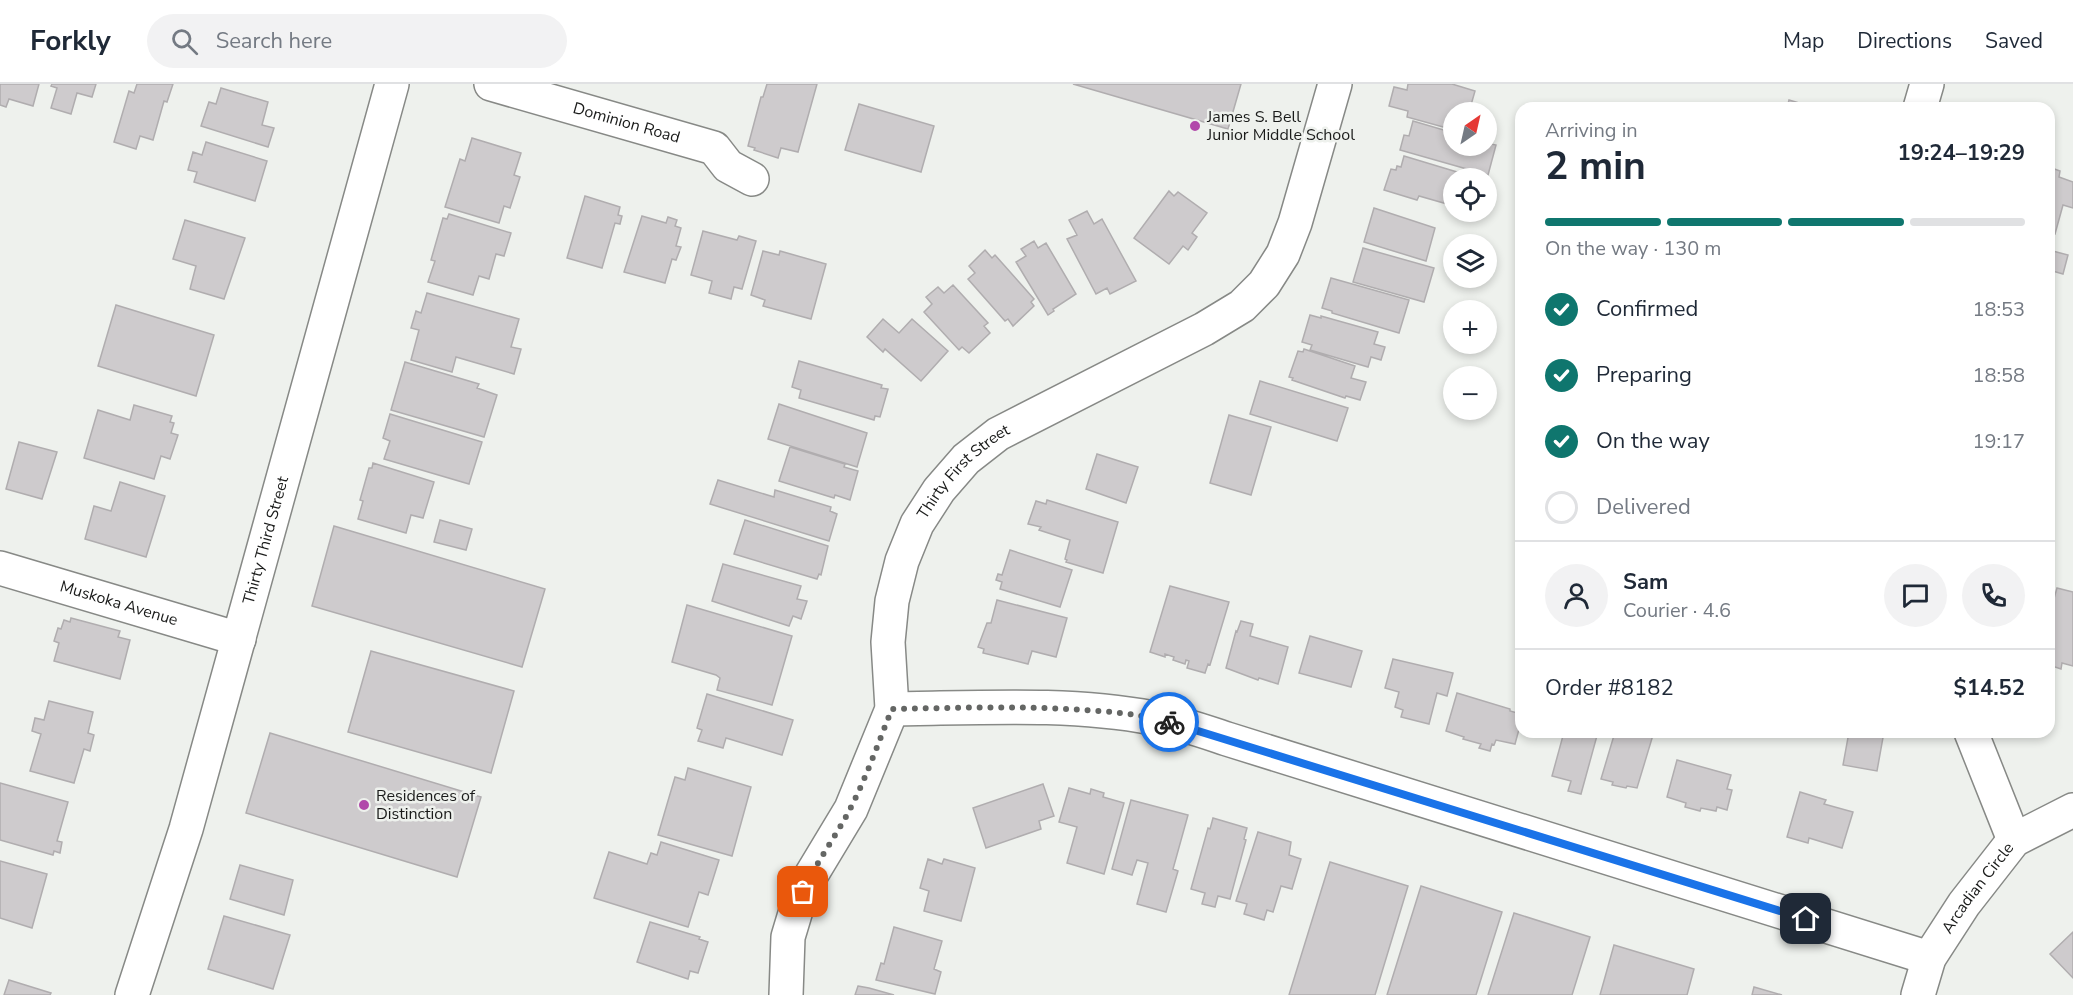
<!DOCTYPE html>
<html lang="en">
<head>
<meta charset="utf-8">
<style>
	:root { --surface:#fff; --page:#f2f2f3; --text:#1f2937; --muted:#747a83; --line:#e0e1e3; --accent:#0f766e }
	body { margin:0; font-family:"Nunito Sans",sans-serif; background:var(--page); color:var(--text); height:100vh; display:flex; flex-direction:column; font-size:22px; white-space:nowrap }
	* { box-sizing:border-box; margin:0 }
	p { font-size:20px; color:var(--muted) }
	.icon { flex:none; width:33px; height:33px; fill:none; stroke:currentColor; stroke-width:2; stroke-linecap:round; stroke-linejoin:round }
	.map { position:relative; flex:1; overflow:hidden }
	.side { position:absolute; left:1515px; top:18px; width:540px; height:636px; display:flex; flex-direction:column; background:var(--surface); border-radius:18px; box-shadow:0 3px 9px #0003 }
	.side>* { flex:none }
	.needle { width:39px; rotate:34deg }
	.controls { position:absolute; left:1443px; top:18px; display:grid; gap:12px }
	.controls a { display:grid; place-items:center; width:54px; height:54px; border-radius:50%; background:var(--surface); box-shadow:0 3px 9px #0003; font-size:30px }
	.pin { position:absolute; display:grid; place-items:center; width:51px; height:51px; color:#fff; margin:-26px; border-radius:12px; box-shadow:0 3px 9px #0006 }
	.courier { position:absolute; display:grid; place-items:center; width:60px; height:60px; margin:-30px; border:4px solid #1a73e8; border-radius:50%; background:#fff; color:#222; box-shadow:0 2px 8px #0007 }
	.headline em { font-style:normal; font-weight:700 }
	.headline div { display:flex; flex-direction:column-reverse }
	.headline { display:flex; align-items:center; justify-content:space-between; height:102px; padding:0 30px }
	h1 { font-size:39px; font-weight:700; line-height:45px }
	.bar { display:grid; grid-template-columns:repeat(4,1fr); gap:9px 6px; align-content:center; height:72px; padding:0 30px }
	.bar i { height:8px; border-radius:4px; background:var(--line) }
	.bar .on { background:var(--accent) }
	.bar p { grid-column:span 4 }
	.line { display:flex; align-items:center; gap:15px; padding:0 30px; border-top:2px solid var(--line) }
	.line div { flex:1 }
	.round { display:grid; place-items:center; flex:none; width:63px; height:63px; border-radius:32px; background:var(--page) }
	ol { padding:0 30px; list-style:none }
	li { display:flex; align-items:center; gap:18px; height:66px }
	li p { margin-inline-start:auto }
	li .icon { padding:6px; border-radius:50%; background:var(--accent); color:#fff; stroke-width:4 }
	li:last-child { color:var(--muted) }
	li i { width:33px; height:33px; border:3px solid var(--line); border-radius:50% }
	header { display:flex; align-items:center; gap:36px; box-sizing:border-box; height:84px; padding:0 30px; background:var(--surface); border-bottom:2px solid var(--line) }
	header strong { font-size:28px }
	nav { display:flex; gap:33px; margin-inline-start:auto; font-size:21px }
	.search { width:420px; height:54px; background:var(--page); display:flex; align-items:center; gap:15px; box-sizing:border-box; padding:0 21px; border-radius:33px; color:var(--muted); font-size:22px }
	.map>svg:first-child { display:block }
	.building { fill:#cecbcd; stroke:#b0adaf; stroke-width:1.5 }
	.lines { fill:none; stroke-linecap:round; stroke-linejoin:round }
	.minor-casing { stroke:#878986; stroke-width:36 }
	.minor { stroke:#fff; stroke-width:33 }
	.done { stroke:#646664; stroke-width:6; stroke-dasharray:0 10.8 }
	.route { stroke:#1a73e8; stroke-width:8 }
	.poi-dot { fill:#b148aa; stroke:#eef1ed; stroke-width:2 }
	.labels { text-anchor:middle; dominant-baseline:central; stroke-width:5; stroke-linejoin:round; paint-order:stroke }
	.poi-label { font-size:16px; fill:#1a1b1a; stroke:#eef1ed; text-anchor:start }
	.street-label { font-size:16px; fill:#1a1b1a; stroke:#eef1ed }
</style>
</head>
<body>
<header>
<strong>Forkly</strong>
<div class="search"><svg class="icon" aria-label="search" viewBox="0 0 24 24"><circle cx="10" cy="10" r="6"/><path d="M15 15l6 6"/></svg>Search here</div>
<nav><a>Map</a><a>Directions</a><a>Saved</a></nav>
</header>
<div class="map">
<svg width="2073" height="911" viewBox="0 0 2073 911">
	<rect width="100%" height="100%" fill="#eef1ed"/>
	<!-- building -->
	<path class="building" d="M0,0H39L33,22L9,15L6,23L0,21Z
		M52,0H96L92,13L77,9L71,30L51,24L57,4L51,2Z
		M137,0H173L167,18L164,17L153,56L140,52L136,65L114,58L129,7L134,9Z
		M767,0H817L798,68L781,64L778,74L754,66L755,64L748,62L761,13H763Z
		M1073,0H1241L1228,45Z
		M1408,0H1452L1475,7L1469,28H1454V46L1407,33L1408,27L1389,22L1394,3L1407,6Z
		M221,4L268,18L262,41L274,44L268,63L201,42L209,18L216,20Z
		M1789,16L1816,24H1787Z
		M859,20L934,42L921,88L845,66Z
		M1413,37L1454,49V62H1486V59L1496,61L1488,91L1400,66L1404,51L1409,52Z
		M472,54L521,69L514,91L520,93L510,124L504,122L499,139L445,123L460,75L465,77Z
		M206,58L267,77L255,117L194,98L197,88L188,86L193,68L202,71Z
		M1404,72L1477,94H1454V122L1419,112L1417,116L1384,106L1391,85L1396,86L1397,82L1401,83Z
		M2049,83L2060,87L2059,93L2073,98V124L2063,121L2055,150L2049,148Z
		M1169,107L1174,112L1178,108L1207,129L1192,149L1197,153L1188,166L1183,162L1169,180L1134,154Z
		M585,112L620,123L618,131L622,132L620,140L615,139L602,184L567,174Z
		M1374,124L1435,144L1426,177L1364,158Z
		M1087,127L1094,140L1102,135L1136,197L1110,210L1107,204L1096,210L1067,155L1077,151L1069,136Z
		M449,130L511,149L504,172L496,170L489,195L479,192L473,211L428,198L435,177L431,176L443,134L447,135Z
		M642,132L666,139L668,133L677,136L675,142L681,144L676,162L681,163L676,176L672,175L665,199L624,188Z
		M185,136L245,154L224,215L190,205L196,182L173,175Z
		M703,147L737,156L739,152L756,157L742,205L734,203L731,215L709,209L712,197L691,191Z
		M1034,157L1038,164L1046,159L1076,210L1053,225L1054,227L1048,231L1016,178L1026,172L1021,165Z
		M1363,164L1434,184L1424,218L1353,198Z
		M985,166L992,174L995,171L1034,215L1031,218L1034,222L1013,242L1008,235L1005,237L968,195L975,189L969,182Z
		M2049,166L2068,171L2063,190L2049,186Z
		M763,167L779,171L780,167L826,180L811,235L763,222L765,216L751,211Z
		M1331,194L1409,216L1399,249L1332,229V227L1322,224Z
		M953,201L988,239L984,242L990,249L969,269L962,263L959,266L924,228L932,220L926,213L938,203L944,209Z
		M427,209L519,235L511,263L521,265L514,290L456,273L452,288L411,276L419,246L411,244L416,227L421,229Z
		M116,221L214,251L196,312L98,282Z
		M1310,231L1321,234V232L1378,248L1374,260L1385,263L1381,276L1371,273L1368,283L1310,266L1312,261L1302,258Z
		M883,235L899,249L912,235L948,267L921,297L885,265L883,268L867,253Z
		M1304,265L1355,282L1351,294L1366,298L1360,316L1346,312L1345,314L1292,296L1293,294L1289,293L1298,267L1303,268Z
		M799,277L882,301L881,304L888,305L880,333L875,332L874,336L799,314L801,306L792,303Z
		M405,278L479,300L477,304L497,311L484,353L391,326Z
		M1260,297L1348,324L1337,357L1250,330Z
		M779,320L867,349L857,383L768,355Z
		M134,321L172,332L170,338L174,339L171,349L178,351L170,375L161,372L154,395L84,374L98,326L130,336Z
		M390,330L482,358L469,400L384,375L390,357L383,354Z
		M1229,331L1271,343L1251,411L1210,399Z
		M19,358L57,368L42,415L6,405Z
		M790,363L845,380L844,383L858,387L850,416L835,411L834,414L779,397Z
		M1097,370L1138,383L1126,419L1086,405Z
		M373,379L434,398L423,434L411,431L406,449L358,435L363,417L360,416L369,384H372Z
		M718,396L774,413L775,406L831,423L830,427L837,430L829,457L710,420Z
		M120,398L165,412L146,473L85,455L94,422L111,427Z
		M1047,416L1118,438L1103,489L1066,478L1067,476L1065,475L1070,456L1039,446L1041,443L1028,440L1036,417L1046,420Z
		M440,436L472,445L466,466L434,458Z
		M745,436L828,462L821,491L819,490L817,495L734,470Z
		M334,442L545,505L522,583L312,522Z
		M1010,466L1072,486L1060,523L1000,505L1002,498L996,496L998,490L1002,491Z
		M723,480L801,502L797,515L807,517L801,535L793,532L789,542L712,517Z
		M1170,502L1229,518L1210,581L1208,580L1205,589L1187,584L1189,577L1186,576L1185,580L1173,576L1174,573L1165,570V573L1150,568Z
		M2057,504L2073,508V582L2062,579L2061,585L2049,581V532Z
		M997,516L1067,534L1056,573L1032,567L1028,580L983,569L984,565L978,563L987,539H991Z
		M687,521L792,552L772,621L717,606L720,594L716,591L672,578Z
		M71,534L120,547L118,553L130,556L120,595L54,577L59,559L54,557L58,544L61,545L64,536L70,538Z
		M1241,537L1253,540L1250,552L1288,563L1278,600L1259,594L1258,596L1226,584L1236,547L1237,548Z
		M1310,552L1362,567L1351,603L1299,589Z
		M371,567L514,607L491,689L348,648Z
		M1393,575L1453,589L1447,612L1437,609L1429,640L1401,633L1403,626L1395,623L1399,608L1385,604Z
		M1457,609L1510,625V627L1521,630V638L1515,660L1496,656L1494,661L1492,660L1490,667L1479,664L1481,660L1463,655L1464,653L1446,647Z
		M707,610L793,636L782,671L726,654L723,664L698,657L702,646L697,644Z
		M49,617L93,628L88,649L94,651L90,667L84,665L74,699L30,687L41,650L32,647L35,634L44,636Z
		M1564,648H1598L1581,710L1568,707L1571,697L1552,692Z
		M1615,648H1644L1653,651L1637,704L1627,702L1626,704L1612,701L1613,698L1601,695Z
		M1849,648H1884L1877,687L1843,681Z
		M270,649L481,713L457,793L246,729Z
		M1677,676L1731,691L1727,705L1732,706L1727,726L1717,723L1716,727L1701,724L1700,727L1685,723L1686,719L1667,713Z
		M688,684L751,703L732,772L658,751L675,693L685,696Z
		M0,699L68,718L57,757L62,758L60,769L54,767L53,771L0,756Z
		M1043,700L1054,732L1039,737L1041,745L986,764L973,724Z
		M1069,704L1090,710L1091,705L1104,709L1103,713L1124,719L1104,790L1067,779L1077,743L1059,738Z
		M1800,708L1826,716L1824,720L1853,728L1842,764L1809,754L1808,759L1787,753Z
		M1131,716L1188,731L1173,785L1178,787L1166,828L1137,820L1148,779L1137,776L1132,791L1112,785Z
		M1213,734L1247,744L1244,755L1246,756L1230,815L1218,812L1215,823L1202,820L1205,809L1191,805L1208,744L1210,745Z
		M1258,748L1291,758L1289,771L1301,775L1292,805L1281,802L1273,828L1267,826L1264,836L1244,830L1247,820L1236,817Z
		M661,758L719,776L708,811L699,808L688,843L594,814L609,768L647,780L651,769L657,771Z
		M928,775L942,780L944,775L975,784L961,837L924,827L929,807L920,804Z
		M0,777L47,790L32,844L0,834Z
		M1330,778L1408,802L1375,911H1289Z
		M240,781L293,796L284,831L230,815Z
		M1421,802L1502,828L1476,911H1387Z
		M1514,829L1590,853L1572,911H1488Z
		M224,832L290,851L273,905L208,885Z
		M650,838L700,853L699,855L708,858L698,889L690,887L688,895L637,878Z
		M894,843L942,857L934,885L941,888L935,910L876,896L881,879L884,880Z
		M2073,848V894L2050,870Z
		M1614,861L1694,885L1687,911H1600Z
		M9,896L51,909L50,911H4Z
		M858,902L869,904L894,911H855Z
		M1754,903L1782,911H1752Z"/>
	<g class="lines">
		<!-- minor casing -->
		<g class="minor-casing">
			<g id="minor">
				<path id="s1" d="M491,0L714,64L728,82L752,95"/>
				<path d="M1920,24L1927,0"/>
				<path id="s2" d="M0,484L239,555"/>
				<path d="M892,625C979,624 1067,618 1153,634C1178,638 1203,647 1227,655L1929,874"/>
				<path d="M1971,648L2014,756"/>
				<path id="s3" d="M132,911L186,745L392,0"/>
				<path id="s4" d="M786,911L788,853L797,823L810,793L851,725L892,625L888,558L892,517L902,477L917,440L939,406L966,375L998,350L1204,245L1242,222L1264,200L1283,170L1295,139L1335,0"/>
				<path id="s5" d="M1918,911L1929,874L1964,820L2014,756L2073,726"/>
			</g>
		</g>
		<!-- minor -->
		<use href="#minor" class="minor"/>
	</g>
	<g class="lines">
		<!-- done -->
		<path class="done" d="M803,808C815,780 835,754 849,727C866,695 878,659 892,625C951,624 1010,622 1068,625C1102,627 1137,629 1169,638"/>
		<!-- route -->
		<path class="route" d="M1169,638L1806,835"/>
	</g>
	<!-- markers -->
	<g class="poi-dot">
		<circle cx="1195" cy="42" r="6"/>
		<circle cx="364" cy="721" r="6"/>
	</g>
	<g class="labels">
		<!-- poi labels -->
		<g class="poi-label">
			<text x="1207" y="33">James S. Bell<tspan x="1207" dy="18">Junior Middle School</tspan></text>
			<text x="376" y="712">Residences of<tspan x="376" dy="18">Distinction</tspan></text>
		</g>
		<!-- street labels -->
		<g class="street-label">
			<text stroke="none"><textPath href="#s1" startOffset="141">Dominion Road</textPath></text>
			<text stroke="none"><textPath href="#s4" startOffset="570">Thirty First Street</textPath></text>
			<text stroke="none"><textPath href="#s3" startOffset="474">Thirty Third Street</textPath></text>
			<text stroke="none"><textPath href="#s2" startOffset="124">Muskoka Avenue</textPath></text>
			<text stroke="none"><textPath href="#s5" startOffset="124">Arcadian Circle</textPath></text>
		</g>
	</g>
</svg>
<div class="controls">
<a><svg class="needle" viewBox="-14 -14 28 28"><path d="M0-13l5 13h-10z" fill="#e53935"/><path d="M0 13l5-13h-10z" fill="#747a83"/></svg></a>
<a><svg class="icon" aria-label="locate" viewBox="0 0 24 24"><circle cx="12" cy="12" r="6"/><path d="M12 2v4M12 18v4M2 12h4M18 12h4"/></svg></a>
<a><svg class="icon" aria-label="layers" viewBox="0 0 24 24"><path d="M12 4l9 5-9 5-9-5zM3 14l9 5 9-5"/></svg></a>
<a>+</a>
<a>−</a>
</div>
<div class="pin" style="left:803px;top:808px;background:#ea580c"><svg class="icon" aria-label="bag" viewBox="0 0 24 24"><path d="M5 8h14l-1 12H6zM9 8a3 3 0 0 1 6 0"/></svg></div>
<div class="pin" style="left:1806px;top:835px;background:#1f2937"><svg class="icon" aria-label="home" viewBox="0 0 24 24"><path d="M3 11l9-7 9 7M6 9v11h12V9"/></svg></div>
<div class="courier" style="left:1169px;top:638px"><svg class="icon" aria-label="bike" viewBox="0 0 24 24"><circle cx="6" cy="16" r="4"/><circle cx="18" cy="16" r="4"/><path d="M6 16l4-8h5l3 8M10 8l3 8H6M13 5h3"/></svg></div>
<section class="side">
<div class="headline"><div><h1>2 min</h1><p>Arriving in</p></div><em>19:24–19:29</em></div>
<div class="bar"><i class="on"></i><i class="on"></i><i class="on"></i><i></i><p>On the way · 130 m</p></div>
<ol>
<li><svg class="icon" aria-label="check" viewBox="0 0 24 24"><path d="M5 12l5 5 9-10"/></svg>Confirmed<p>18:53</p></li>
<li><svg class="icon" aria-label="check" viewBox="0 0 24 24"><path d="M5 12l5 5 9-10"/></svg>Preparing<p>18:58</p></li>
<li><svg class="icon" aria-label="check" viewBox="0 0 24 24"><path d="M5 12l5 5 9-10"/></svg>On the way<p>19:17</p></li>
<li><i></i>Delivered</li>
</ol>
<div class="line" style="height:108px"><a class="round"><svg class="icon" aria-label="person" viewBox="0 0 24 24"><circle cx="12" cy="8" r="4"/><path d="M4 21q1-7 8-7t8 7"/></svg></a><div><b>Sam</b><p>Courier · 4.6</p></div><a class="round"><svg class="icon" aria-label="chat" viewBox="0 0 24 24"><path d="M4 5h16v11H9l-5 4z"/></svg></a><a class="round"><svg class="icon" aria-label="phone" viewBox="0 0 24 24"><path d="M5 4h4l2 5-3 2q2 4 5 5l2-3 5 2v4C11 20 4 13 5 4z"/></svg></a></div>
<div class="line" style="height:78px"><div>Order #8182</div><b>$14.52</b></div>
</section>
</div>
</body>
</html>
